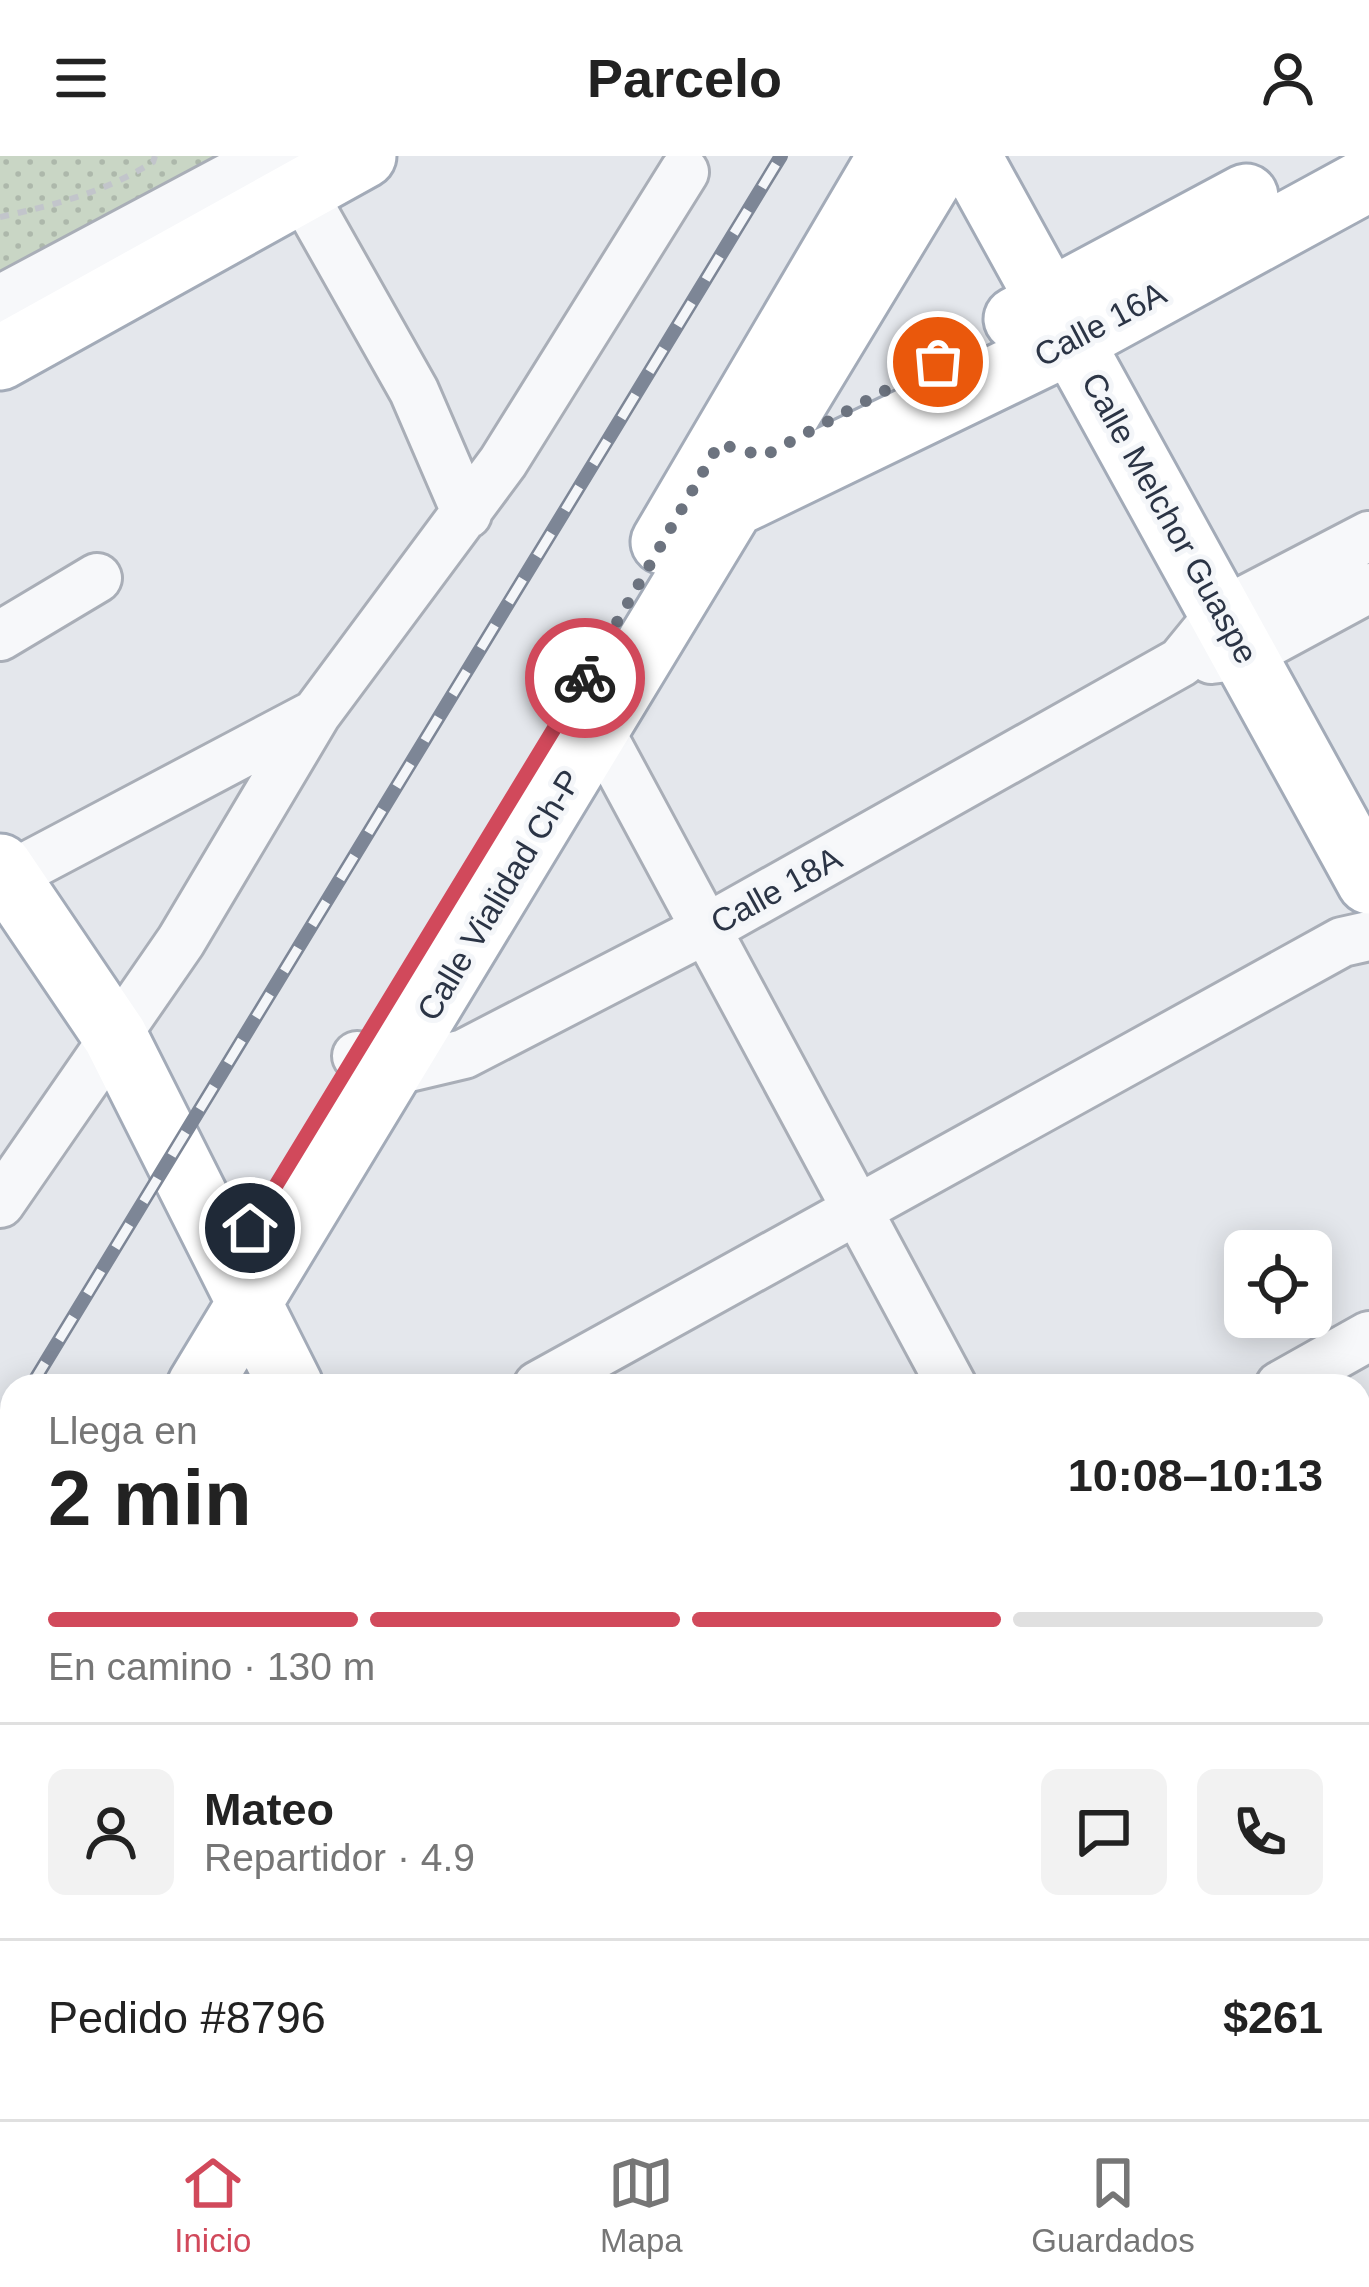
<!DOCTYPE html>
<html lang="es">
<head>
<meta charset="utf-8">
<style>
	:root { --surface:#fff; --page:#f2f2f2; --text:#222; --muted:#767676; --line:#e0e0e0; --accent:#d1495b }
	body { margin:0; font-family:Helvetica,sans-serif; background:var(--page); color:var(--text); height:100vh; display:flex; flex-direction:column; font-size:45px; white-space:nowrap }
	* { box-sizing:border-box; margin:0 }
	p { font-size:39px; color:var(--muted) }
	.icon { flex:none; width:66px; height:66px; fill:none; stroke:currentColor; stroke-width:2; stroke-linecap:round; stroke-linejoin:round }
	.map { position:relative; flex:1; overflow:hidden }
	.side { position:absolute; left:0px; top:1218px; width:1371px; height:747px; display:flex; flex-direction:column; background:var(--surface); border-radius:36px 36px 0 0; box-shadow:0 6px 30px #0003 }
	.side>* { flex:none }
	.tools { position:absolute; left:1224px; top:1074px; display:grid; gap:24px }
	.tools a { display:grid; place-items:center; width:108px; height:108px; border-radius:18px; background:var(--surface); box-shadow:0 6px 30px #0003; font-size:60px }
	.pin { position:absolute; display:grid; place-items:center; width:102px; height:102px; color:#fff; margin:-51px; border:6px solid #fff; border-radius:50%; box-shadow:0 3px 12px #0007 }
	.courier { position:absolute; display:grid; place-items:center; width:120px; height:120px; margin:-60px; border:9px solid #d1495b; border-radius:50%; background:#fff; color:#222; box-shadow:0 3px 15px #0007 }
	.head em { font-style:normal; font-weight:700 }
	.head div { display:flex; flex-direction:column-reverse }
	.head { display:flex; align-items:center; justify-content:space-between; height:204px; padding:0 48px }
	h1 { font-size:78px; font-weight:700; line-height:90px }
	.bar { display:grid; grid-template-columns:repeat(4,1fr); gap:18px 12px; align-content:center; height:144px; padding:0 48px }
	.bar i { height:15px; border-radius:9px; background:var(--line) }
	.bar .current { background:var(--accent) }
	.bar p { grid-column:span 4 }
	.line { display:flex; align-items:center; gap:30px; padding:0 48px; border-top:3px solid var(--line) }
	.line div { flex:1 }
	.round { display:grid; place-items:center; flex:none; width:126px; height:126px; border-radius:18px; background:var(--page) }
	header { display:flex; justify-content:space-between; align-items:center; height:156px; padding:0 48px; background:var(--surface); font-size:54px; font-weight:700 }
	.menu { display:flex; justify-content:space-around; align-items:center; height:168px; border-top:3px solid var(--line); background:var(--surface); font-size:33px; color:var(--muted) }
	.menu a { display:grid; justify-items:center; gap:6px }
	.menu .current { color:var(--accent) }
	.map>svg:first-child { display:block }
	.park { fill:url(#park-dots) }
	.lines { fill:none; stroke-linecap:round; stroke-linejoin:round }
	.minor-casing { stroke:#a9aeb7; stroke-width:54 }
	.major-casing { stroke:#a3abb8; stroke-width:69 }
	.path { stroke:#c2c5cb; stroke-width:6; stroke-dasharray:9 9; stroke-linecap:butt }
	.minor { stroke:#f7f8fa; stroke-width:48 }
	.major { stroke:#fff; stroke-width:63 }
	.rail-casing { stroke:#7d8696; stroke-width:14 }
	.rail { stroke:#f4f6f9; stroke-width:9; stroke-dasharray:27; stroke-linecap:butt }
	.done { stroke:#6c737f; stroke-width:12; stroke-dasharray:0 21.6 }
	.route { stroke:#d1495b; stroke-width:15 }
	.labels { text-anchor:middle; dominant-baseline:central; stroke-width:10; stroke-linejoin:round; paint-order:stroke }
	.street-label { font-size:33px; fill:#2b3445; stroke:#f4f6f9 }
</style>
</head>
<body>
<header><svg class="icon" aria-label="menu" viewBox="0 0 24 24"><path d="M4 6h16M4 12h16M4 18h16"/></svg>Parcelo<svg class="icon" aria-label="person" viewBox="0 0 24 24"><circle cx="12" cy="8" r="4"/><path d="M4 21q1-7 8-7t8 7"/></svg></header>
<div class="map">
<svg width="1369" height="1963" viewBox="0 0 1369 1963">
	<defs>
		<pattern id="park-dots" width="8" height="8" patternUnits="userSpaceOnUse" patternTransform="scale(3)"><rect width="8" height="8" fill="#c9d6c5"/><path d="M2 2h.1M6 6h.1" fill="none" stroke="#adb8ab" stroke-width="1.8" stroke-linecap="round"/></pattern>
	</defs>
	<rect width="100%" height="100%" fill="#e4e7ec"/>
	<!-- park -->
	<path class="park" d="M0,0H250L0,137Z"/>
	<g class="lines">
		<!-- minor casing -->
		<g class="minor-casing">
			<path id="minor" d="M286,0L301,35L414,235L467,358
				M0,144L270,0
				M0,480L97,422
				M1211,503L1245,499L1369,432
				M571,546L599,574L952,1230
				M0,725L316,558L503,306L684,16
				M357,900L392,915L464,898L704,774L1181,506L1221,457L1369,380
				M0,1047L181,785L316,558
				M538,1230L1342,786L1369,780
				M1280,1230L1369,1180
				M1359,1565L1369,1559
				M0,1924L12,1918
				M1359,1937L1369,1932
				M624,1963L643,1953
				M1311,1963L1329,1953"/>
		</g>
		<!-- major casing -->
		<g class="major-casing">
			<path id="major" d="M969,0L1369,726
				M1016,163L1246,40
				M0,202L364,0
				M730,345L735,348L1072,185L1369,23
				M663,386L890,0
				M0,710L115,880L291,1230
				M199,1230L944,0
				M0,1477L12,1457
				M0,1558L12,1537
				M668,1953L674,1963"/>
		</g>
		<!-- path -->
		<path class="path" d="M0,61C55,49 105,36 153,6L155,0"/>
		<!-- minor -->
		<use href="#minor" class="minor"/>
		<!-- major -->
		<use href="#major" class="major"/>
		<!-- rail casing -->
		<g class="rail-casing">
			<path id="rail" d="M31,1230L781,0
				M0,1281L12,1262"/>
		</g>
		<!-- rail -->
		<use href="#rail" class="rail"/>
	</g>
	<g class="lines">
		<!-- done -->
		<path class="done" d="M585,522L719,288L764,300L938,206"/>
		<!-- route -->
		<path class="route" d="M250,1072L585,522"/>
	</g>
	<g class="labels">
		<!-- street labels -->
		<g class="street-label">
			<text transform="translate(1100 168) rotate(-28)">Calle 16A</text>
			<text transform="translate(1170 362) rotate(61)">Calle Melchor Guaspe</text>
			<text transform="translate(776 734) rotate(-29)">Calle 18A</text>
			<text transform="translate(499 739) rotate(-59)">Calle Vialidad Ch-P</text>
		</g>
	</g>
</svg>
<div class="tools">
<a><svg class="icon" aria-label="locate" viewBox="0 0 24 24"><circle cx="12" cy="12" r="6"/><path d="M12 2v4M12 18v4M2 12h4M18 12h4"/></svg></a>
</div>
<div class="pin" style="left:938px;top:206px;background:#ea580c"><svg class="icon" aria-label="bag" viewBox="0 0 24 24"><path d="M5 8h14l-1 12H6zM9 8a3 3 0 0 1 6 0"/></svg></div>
<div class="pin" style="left:250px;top:1072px;background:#1f2937"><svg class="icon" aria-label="home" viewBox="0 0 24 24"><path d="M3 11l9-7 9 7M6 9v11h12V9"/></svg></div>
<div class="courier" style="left:585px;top:522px"><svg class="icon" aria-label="bike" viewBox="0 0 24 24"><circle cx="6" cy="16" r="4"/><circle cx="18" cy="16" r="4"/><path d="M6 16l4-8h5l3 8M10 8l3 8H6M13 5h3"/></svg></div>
<section class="side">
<div class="head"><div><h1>2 min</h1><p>Llega en</p></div><em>10:08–10:13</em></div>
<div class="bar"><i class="current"></i><i class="current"></i><i class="current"></i><i></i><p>En camino · 130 m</p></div>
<div class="line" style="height:216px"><a class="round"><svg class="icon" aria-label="person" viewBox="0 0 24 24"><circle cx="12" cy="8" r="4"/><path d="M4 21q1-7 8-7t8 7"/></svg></a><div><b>Mateo</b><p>Repartidor · 4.9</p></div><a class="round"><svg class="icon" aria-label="chat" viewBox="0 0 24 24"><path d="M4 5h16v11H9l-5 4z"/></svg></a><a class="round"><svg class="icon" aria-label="phone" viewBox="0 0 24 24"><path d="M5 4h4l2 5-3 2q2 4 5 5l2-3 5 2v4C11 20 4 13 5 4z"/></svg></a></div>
<div class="line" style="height:156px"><div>Pedido #8796</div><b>$261</b></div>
</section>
</div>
<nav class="menu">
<a class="current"><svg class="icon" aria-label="home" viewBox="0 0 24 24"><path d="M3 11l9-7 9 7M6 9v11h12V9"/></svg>Inicio</a>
<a><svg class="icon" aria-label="map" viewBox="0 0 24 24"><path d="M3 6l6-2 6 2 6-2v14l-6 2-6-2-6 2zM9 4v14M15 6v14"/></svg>Mapa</a>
<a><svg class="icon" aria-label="saved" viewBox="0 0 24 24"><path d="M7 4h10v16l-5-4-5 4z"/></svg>Guardados</a>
</nav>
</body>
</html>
